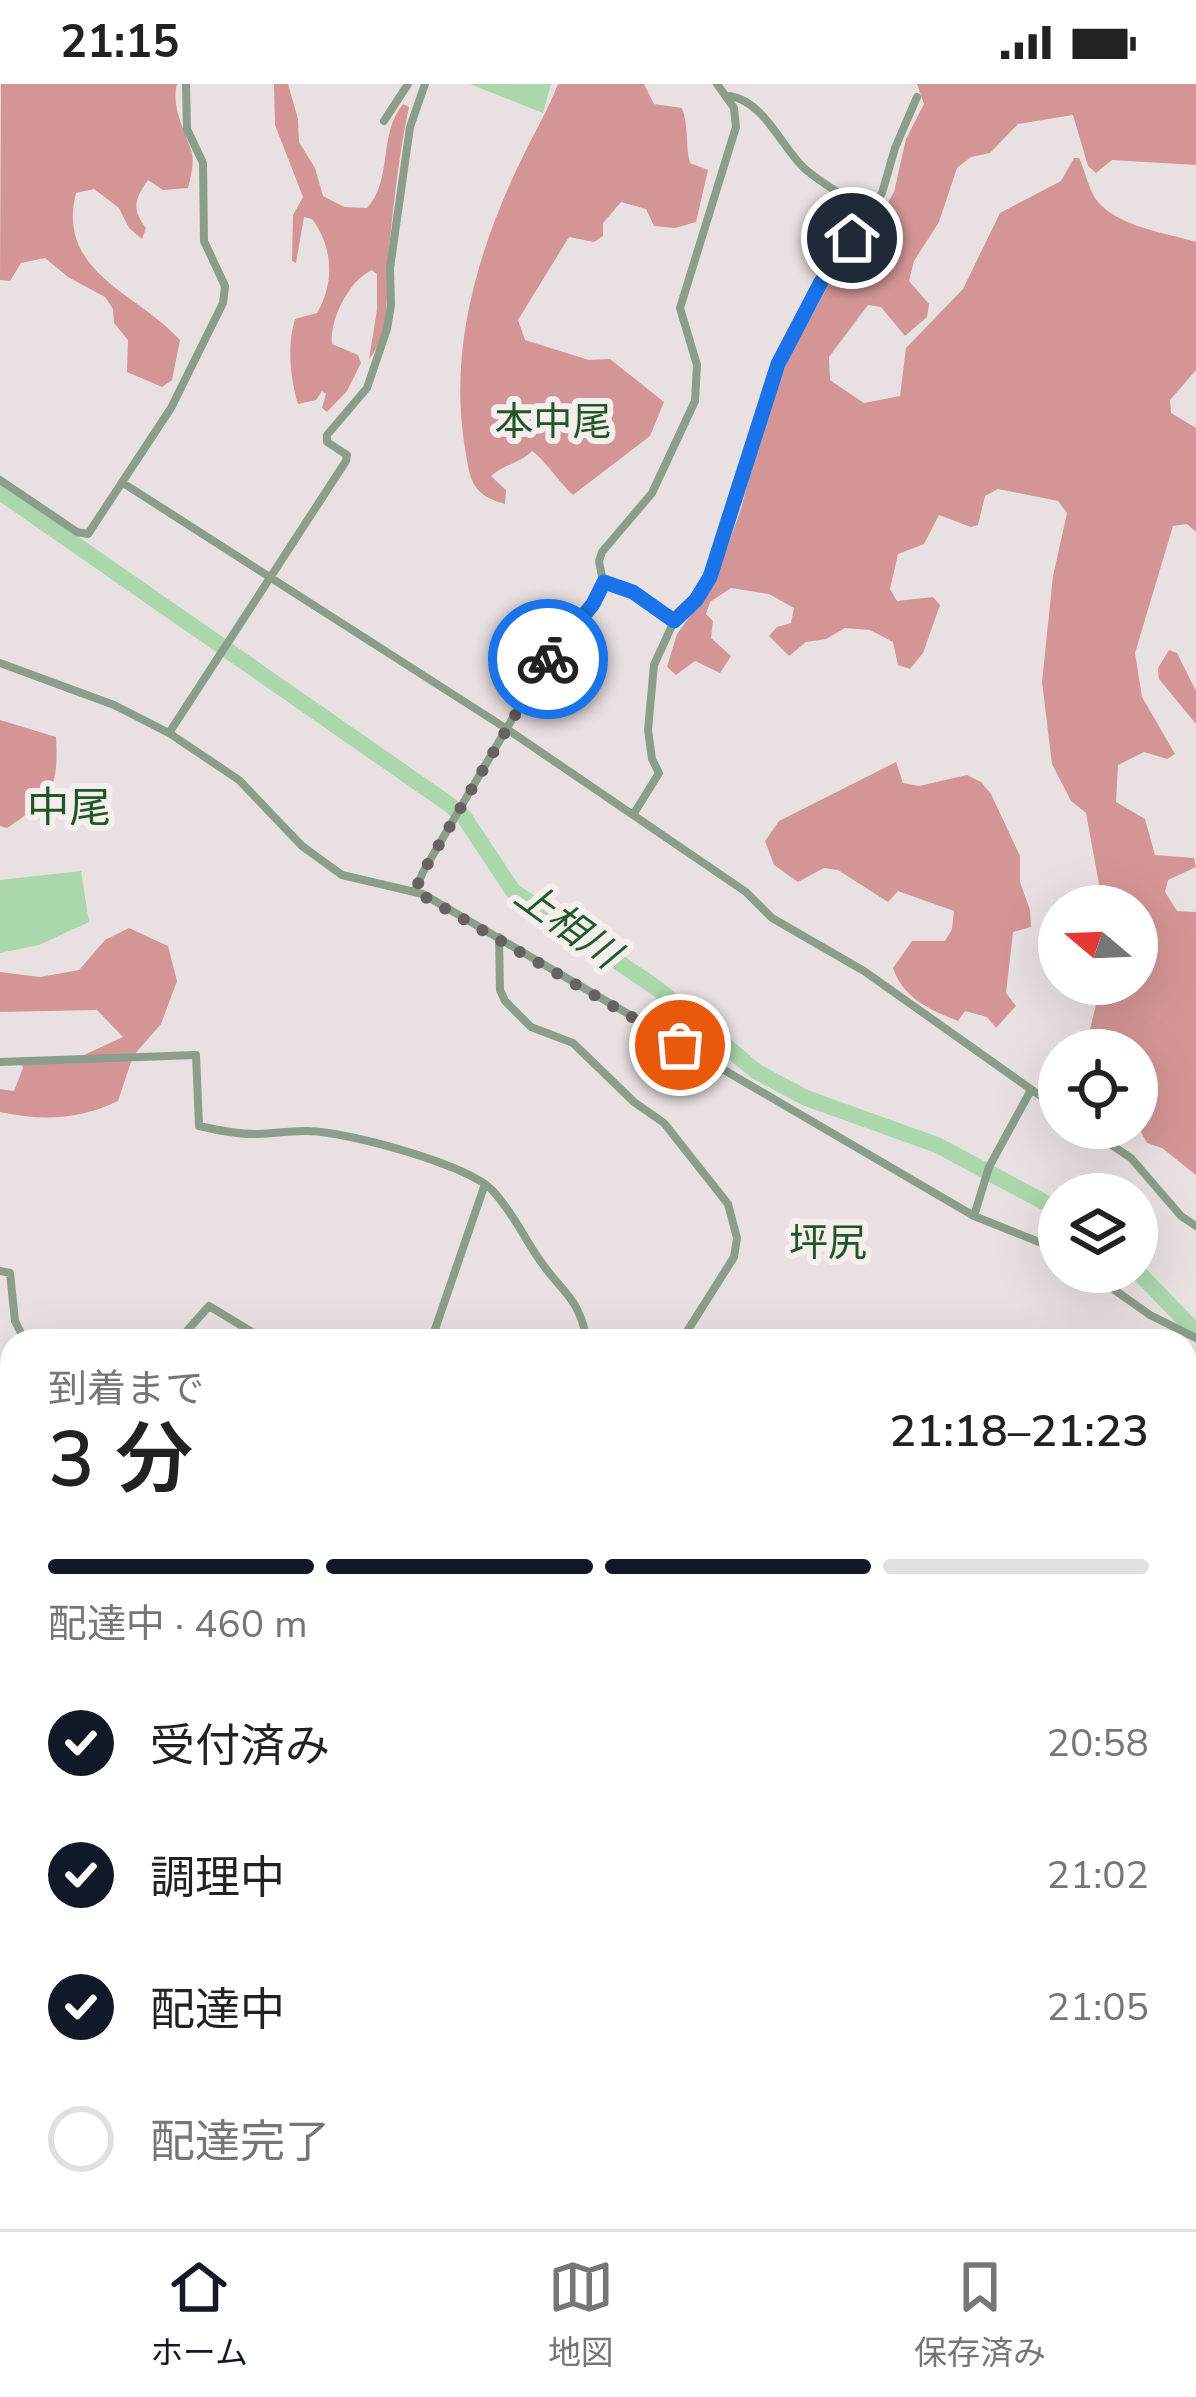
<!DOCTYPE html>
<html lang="ja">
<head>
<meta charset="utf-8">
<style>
	:root { --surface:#fff; --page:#f6f6f6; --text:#222; --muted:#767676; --line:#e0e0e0; --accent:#111827 }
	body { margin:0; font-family:"Nunito Sans","Noto Sans JP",sans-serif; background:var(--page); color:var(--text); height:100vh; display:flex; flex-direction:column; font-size:45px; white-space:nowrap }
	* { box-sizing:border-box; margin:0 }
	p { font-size:39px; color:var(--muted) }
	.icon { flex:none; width:66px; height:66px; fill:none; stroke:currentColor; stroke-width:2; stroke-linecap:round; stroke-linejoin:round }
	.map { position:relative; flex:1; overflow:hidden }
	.drawer { position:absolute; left:0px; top:1245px; width:1197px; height:900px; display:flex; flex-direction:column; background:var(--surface); border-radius:36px 36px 0 0; box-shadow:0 12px 48px #0002 }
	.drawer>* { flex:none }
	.needle { width:78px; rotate:289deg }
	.controls { position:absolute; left:1038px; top:801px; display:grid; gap:24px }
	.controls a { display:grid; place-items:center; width:120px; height:120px; border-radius:50%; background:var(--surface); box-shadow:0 12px 48px #0002; font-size:60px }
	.pin { position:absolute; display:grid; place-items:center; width:102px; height:102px; color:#fff; margin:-51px; border:6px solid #fff; border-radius:50%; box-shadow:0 3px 12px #0007 }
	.courier { position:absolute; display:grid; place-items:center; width:120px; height:120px; margin:-60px; border:9px solid #1a73e8; border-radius:50%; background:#fff; color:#222; box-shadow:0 3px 15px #0007 }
	.headline em { font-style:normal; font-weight:600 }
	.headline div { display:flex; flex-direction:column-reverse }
	.headline { display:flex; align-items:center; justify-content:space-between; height:204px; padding:0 48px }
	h1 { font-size:78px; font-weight:600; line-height:90px }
	.bar { display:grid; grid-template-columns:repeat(4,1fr); gap:18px 12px; align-content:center; height:144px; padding:0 48px }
	.bar i { height:15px; border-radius:9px; background:var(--line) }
	.bar .current { background:var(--accent) }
	.bar p { grid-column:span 4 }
	ol { padding:0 48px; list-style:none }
	li { display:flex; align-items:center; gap:36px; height:132px }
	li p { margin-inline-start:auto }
	li .icon { padding:12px; border-radius:50%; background:var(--accent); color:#fff; stroke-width:4 }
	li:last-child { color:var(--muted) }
	li i { width:66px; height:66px; border:6px solid var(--line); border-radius:50% }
	.status { display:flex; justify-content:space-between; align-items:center; height:84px; padding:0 60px; background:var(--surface); direction:ltr }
	.status svg { height:33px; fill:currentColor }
	.menu { display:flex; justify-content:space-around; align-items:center; height:168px; border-top:3px solid var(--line); background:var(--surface); font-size:33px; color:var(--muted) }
	.menu a { display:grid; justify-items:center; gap:6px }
	.menu .current { color:var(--accent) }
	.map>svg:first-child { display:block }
	.forest { fill:#d49596 }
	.water { fill:#aad7ab }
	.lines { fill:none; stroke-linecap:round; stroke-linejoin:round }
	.stream { stroke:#aad7ab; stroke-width:3 }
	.river { stroke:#aad7ab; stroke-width:16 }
	.street { stroke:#8b9e8b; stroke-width:8 }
	.secondary { stroke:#607c61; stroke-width:10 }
	.highway { stroke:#274f2a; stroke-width:15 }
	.rail-casing { stroke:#817c7c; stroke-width:8 }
	.rail { stroke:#f6eeee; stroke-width:3; stroke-dasharray:9; stroke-linecap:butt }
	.done { stroke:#676262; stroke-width:12; stroke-dasharray:0 21.6 }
	.route { stroke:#1a73e8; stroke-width:15 }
	.labels { text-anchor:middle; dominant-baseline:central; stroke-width:12; stroke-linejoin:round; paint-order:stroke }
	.neighbourhood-label { font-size:39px; fill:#1f5826; stroke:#f6eeee }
	.water-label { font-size:39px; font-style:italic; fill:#1e5c26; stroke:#f6eeee }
	.quarter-label { font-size:42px; fill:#1f5826; stroke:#f6eeee }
</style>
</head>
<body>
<div class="status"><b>21:15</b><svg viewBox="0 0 49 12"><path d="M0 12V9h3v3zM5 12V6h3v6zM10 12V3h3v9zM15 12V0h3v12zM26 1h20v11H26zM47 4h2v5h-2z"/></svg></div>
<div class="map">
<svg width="1196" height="2145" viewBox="0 0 1196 2145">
	<rect width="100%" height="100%" fill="#e9e1e1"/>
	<!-- forest -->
	<path class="forest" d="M1,0H177C171,24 184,44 191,66C195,77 191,92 188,104L163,106L148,96C135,115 131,124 146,144L142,155L129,144L119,124L94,105L76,109C56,189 138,209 180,256L172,296L162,303L127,288L128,256L114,239L113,225L105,213L68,193L45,174L21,179L10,197L0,196Z
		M274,0H288L298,35L299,58L315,84L323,112L344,123L367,124C393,96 378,50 403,20L409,23C399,69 394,117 389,165C385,199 393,248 369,275L377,226V190L372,186C350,195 329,236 332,260L358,271L361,279L347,307L327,328L322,324L326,310L322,307L316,316L298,320C290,294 287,261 295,235L317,229C335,198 333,163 312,135L304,133L296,179L292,177L293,131L303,113L275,41Z
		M558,0H644L654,20L682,24C689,43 685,60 690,79L708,86L696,138L675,144L654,142L646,125L621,118L603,139V152L594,158L569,153L518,236L525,256L589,276L610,275L664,318L650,352L573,411C559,398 544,375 532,367C519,380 504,380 491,392L506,406L505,420C468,410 470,392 464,358C449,258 481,156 526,66C537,44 549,24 558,0Z
		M917,0H1196V81L1112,76L1096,89L1088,82L1073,31L1018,40L990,69L971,73L957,84L939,138L914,177L909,197L929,220L927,233L905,252L881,223L868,221L829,273L830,296L864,319L900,312L906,264L963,205L1000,129L1061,97L1074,74H1079C1085,86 1089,108 1098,118C1120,143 1166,149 1196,158V286L1170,316L1171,329L1196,344V448L1187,440L1173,442L1135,569L1142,613L1175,670L1167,675L1144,668L1118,681L1116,718L1145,735L1155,771L1194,774L1196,783L1168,796L1165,808L1177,827L1196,828V1091L1162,1064L1147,1059L1137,1041V966H1085L1101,900H1137V822H1103L1086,729L1071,717L1052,680L1042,598L1053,492L1067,429L1058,417L998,405L985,412L978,441L971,443L939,431L924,460L898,470L890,505L897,517L933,513L940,521L923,569L910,585L898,581L893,558L870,546L845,544L826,555L806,558L789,572L769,552L777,543L791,539L794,524L769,510L731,504L710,518L706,530L713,537L711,554L731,572L720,589L695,577L676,591L667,583L677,550L714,500L741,425L761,347L787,278L831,196L876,140L894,108L906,55L924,20Z
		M1169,566L1177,569L1196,607V640L1159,595L1158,584Z
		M0,636L56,653C59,707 50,715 7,744L0,742Z
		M896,678L903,699L919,702L967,691L981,698L991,710L1020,772V798L1030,826L1031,843L1013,848L1006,909L1016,922L996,944L987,933L965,927L958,937C930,926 903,914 893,884L912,857H945L952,845L954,827L898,807L888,818L838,786L824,784L798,798L774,781L765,757L779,737Z
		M129,844L168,862L177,897L161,940L133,972L118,1017C79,1036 42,1037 0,1028V1005L14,1007L23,984L21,978L84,971L123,953L97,926L0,928V888L40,893L79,886L105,856Z
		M1196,1754V1902H1185V1765Z"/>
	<!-- water -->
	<path class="water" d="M470,0H551L543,29Z
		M81,787L89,838L39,861L0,869V796Z"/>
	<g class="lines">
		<!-- stream -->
		<path class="stream" d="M1185,1758L1196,1746
			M1185,1990L1194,2007L1189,2045L1196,2117"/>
		<!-- river -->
		<path class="river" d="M0,408L450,721L464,733L513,807L658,905L757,988L806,1014L937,1061L1059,1126
			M1137,1187L1196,1248
			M1185,1684L1196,1689
			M170,2145L177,2133"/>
		<!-- street -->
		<path class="street" d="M730,12C765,18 781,63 805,85C825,102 849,115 871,129
			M384,37L408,0
			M0,396L77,448L88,450L171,324L223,219L225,202L204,157L203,79L187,45L186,0
			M123,399L507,645L746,808L772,834L864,887L1059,1025
			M605,498L633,508L674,537
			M0,579L114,621L169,649L239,696L302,762L342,791L423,810L974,1132L1059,1166
			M169,649L346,377L347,371L327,358V351L367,304L387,245L391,221L390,184L410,43L425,0
			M633,731L659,689L652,675L648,646L654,581L674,537L705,503L737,417L778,281L821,198L882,109L895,64L917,13
			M415,807L423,788L539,589L604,503L599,477L602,468L652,409L695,317L697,281L680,224L736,43L734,24L717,0
			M499,853L500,906L505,917L531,943L573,959L634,1018L664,1039L728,1120L737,1154L734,1173L681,1257
			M0,978L196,971L199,1042C217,1046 235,1050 254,1050C272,1050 291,1046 309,1047C348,1048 466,1080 492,1106C512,1127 523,1152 539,1175C560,1207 578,1212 586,1252L605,1257
			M1086,1044L1131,1074L1181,1132L1196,1142
			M974,1132L989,1083L1031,1006
			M0,1187L10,1189L15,1237L25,1257
			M1089,1188L1150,1231L1196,1254
			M178,1257L209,1222L267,1257
			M431,1257L485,1100
			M660,1257L681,1256
			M0,1396L12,1387
			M0,1418L12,1431
			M0,1625L12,1628
			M1185,1857L1196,1861
			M0,2102L12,2128
			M14,2133L19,2145
			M309,2145L312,2133
			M930,2145L934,2133"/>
		<!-- secondary -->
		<path class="secondary" d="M0,1554L12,1544
			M579,2133L646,2145
			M517,2139L543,2133"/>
		<!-- highway -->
		<path class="highway" d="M1185,1349L1196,1343
			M0,1447L12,1457
			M0,1468L12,1479
			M0,1488L12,1499
			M0,1871L12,1861
			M497,2133L504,2145
			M517,2133L524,2145"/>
		<!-- rail casing -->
		<g class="rail-casing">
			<path id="rail" d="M1185,1574L1196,1566
				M459,2145L480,2133"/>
		</g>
		<!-- rail -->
		<use href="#rail" class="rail"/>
	</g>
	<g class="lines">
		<!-- done -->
		<path class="done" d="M548,575L423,788L415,807L680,961"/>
		<!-- route -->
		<path class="route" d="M548,575L593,520L604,498L633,508L674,537L696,516L710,493L778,280L821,198L852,154"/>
	</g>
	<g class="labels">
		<!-- neighbourhood labels -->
		<g class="neighbourhood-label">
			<text x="553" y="338">本中尾</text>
			<text x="828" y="1159">坪尻</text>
		</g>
		<!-- water labels -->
		<g class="water-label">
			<text transform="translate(567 841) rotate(36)">上相川</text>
		</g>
		<!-- quarter labels -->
		<g class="quarter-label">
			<text x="69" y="724">中尾</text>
		</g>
	</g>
</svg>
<div class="controls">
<a><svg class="needle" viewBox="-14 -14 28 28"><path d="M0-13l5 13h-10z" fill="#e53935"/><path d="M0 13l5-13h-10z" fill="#767676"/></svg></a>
<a><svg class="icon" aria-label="locate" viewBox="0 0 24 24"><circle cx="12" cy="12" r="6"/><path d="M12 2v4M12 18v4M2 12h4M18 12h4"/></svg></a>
<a><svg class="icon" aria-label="layers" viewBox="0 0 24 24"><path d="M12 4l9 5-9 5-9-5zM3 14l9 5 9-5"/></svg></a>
</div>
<div class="pin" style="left:680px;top:961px;background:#ea580c"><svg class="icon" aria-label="bag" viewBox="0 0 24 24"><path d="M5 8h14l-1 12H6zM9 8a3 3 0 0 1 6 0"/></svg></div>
<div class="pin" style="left:852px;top:154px;background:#1f2937"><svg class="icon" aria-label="home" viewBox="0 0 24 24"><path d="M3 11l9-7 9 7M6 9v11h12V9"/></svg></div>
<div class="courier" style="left:548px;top:575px"><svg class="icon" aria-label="bike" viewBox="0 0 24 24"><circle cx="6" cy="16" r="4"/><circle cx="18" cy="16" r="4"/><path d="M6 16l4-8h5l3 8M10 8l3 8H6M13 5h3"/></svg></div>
<section class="drawer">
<div class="headline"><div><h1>3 分</h1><p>到着まで</p></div><em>21:18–21:23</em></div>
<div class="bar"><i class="current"></i><i class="current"></i><i class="current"></i><i></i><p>配達中 · 460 m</p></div>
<ol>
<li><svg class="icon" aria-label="check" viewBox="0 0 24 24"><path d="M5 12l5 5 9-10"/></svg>受付済み<p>20:58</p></li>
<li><svg class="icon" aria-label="check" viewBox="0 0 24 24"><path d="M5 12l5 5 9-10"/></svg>調理中<p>21:02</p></li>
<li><svg class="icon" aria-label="check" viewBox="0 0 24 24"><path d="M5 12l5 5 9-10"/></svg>配達中<p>21:05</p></li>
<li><i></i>配達完了</li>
</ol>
</section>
</div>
<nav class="menu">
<a class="current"><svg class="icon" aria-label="home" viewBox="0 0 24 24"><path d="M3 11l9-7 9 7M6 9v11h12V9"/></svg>ホーム</a>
<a><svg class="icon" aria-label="map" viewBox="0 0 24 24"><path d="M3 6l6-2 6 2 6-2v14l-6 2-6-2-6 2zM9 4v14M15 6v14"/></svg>地図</a>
<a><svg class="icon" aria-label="saved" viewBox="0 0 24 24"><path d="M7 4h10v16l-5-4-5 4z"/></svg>保存済み</a>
</nav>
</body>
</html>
